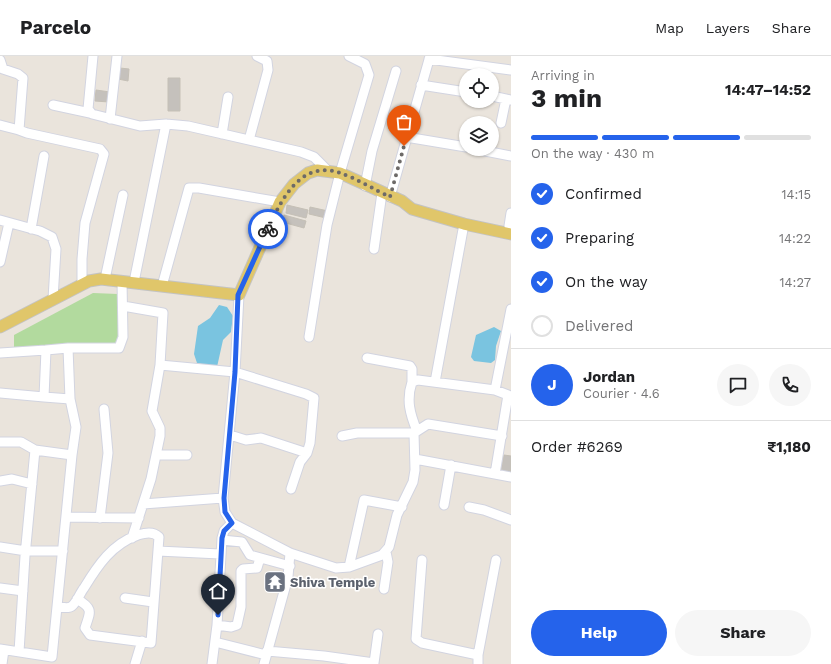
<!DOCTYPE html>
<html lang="en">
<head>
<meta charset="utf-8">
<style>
	:root { --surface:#fff; --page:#f6f6f6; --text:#202124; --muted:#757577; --line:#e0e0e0; --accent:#2563eb }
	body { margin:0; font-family:"Work Sans",sans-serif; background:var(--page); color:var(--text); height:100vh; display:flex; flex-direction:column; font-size:15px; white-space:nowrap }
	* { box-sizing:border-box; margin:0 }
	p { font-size:13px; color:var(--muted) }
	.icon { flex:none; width:22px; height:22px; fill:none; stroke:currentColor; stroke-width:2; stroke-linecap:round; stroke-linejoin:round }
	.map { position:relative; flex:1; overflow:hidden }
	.sheet { display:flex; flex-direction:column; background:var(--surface); width:320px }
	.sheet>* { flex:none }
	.tools { position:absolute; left:459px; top:12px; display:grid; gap:8px }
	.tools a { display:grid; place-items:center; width:40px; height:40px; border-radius:50%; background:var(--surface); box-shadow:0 1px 3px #0004; font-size:20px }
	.pin { position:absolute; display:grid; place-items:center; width:34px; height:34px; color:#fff; margin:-41px -17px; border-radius:50% 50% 50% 0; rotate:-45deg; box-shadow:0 0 4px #0007 }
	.pin .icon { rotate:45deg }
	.courier { position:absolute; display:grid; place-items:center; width:40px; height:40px; margin:-20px; border:3px solid #2563eb; border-radius:50%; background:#fff; color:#222; box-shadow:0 1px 5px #0007 }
	.head em { font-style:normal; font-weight:700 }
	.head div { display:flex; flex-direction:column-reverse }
	.head { display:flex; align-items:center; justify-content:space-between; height:68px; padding:0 20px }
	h1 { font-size:26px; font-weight:700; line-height:30px }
	.bar { display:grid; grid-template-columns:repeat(4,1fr); gap:6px 4px; align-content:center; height:48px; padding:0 20px }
	.bar i { height:5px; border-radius:3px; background:var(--line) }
	.bar .active { background:var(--accent) }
	.bar p { grid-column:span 4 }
	.line { display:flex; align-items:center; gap:10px; padding:0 20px; border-top:1px solid var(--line) }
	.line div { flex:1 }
	.round { display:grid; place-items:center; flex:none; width:42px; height:42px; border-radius:21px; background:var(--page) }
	ol { padding:0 20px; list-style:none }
	li { display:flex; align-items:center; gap:12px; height:44px }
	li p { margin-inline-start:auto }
	li .icon { padding:4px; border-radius:50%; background:var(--accent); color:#fff; stroke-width:4 }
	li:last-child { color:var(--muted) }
	li i { width:22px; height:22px; border:2px solid var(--line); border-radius:50% }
	.cta { display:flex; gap:8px; margin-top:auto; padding:8px 20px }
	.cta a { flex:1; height:46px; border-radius:24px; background:var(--accent); color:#fff; font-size:16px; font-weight:700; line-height:46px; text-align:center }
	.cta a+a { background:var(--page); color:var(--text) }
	header { display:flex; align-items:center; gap:24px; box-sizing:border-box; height:56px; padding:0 20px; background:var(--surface); border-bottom:1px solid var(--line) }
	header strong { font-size:19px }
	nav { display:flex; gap:22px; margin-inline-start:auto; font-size:14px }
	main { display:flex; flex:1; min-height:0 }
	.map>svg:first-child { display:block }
	.green { fill:#b2da9e }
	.water { fill:#7ac4e0 }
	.building { fill:#c5c1bc; stroke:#c5c0b6 }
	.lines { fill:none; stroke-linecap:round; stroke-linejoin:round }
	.minor-casing { stroke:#d2d4e0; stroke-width:11 }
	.major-casing { stroke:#c3c3c3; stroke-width:13 }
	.minor { stroke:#fff; stroke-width:9 }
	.major { stroke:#e0c66a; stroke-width:11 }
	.done { stroke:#6d6a68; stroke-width:4; stroke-dasharray:0 7.2 }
	.route { stroke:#2563eb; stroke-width:5 }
	.labels { text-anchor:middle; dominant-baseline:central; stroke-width:3; stroke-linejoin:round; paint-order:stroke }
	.worship-label { font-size:13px; font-weight:bold; fill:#5b616d; stroke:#fff; text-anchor:start }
</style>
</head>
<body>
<header>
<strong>Parcelo</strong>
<nav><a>Map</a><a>Layers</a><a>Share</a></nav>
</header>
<main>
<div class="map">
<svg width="511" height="608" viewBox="0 0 511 608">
	<rect width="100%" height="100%" fill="#eae4dc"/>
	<!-- green -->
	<path class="green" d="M93,237L118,238L119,278L115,289L14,291V279Z"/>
	<!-- water -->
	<path class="water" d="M219,249L227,251L233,260L231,276L223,284L217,311L197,307L194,298L198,270L210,262Z
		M494,271L501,275L496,290L495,304L491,307L474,305L471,301L476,279Z"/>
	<!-- building -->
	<path class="building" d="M120,12L129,13L128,25L118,23Z
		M168,22H180V55H168Z
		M96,34L110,36L109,46L95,45Z
		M287,149L308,154L306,162L286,157Z
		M310,151L328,155L326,162L309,158Z
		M284,159L306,165L304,172L282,166Z
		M504,399L511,400V418L501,415Z
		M269,519L284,524L281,533L266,528Z"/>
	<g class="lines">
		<!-- minor casing -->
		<g class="minor-casing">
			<path id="minor" d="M93,0L88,53L92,58L140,70L166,68L188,70L301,96L314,101L327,114
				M429,3L511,14
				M0,4L3,13L18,18L23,22L19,74L27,77L100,93L104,98L85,167L82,203V228
				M421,29L466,36
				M492,40L511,44
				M53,49L90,57
				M110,63L117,0
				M501,67L506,43
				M0,69L19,74
				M222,78L228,41
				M406,81L466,91
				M249,84L268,14L267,5L257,0
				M475,93L511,100
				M365,130L372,95L396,15
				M390,141L430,0
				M0,164L40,175L52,181L56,193L53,243
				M509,170L511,157
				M31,173L44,100
				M374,193L382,137
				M0,206L9,167
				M105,223L123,139
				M134,226L166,68
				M162,230L189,132H199L280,146
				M239,239L235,316L223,442L225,456L232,467L290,497L336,512L349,511L382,499L389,491L397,459L413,426L415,414L414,377
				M123,250L163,257L160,309L152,355L160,372V380L151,423L132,482
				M309,281L327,169L340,117L369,19L365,8L349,0
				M46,294L68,292H119L123,281L122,225
				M0,297L46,294L44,341L0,337
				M367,302L410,310L412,313V326
				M160,309L235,316L306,338L314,342L310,387L307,397L300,406L291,433
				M435,326L464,168
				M495,334L511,253
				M44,341L70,343L68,292
				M70,343L76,371L72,399
				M230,379L246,384L261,382L307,397
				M342,380L357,377H414L428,368L502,380
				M0,386H21L35,394L72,399L52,601L0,593
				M157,399H187
				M415,403L495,418L508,339L495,334L418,324L412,326C406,344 410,358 417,375
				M495,418L511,421
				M0,425L12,423L32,428
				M143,448L223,442
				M444,449L451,409
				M469,451L484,454L511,464
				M66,461L139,462
				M100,462L108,397L104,353
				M222,484L242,486L250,499L290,510
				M0,491L26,495H63
				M158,495L220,498
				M422,504L416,583L422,587L478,599
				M349,511L364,444L402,451
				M0,532L23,535
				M384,533L388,506L386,496
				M125,542L153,546
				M57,551C61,551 69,553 72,550C77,546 80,537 84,532C98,509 112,488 138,479C145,477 153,475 159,481L151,587L90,579L85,572C90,556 94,553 77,543
				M217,569L231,571L237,569L241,551V515L243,513L257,512L260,502
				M215,586L266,599
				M267,595L324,600L374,607L378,578
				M19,596L25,500L35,394
				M2,608L4,594
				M135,608L142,585
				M212,608L217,569L222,482L224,475L232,467
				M264,608L288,521L290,497
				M478,608V599L496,504"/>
		</g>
		<!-- major casing -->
		<g class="major-casing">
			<path id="major" d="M0,271L89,225L101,223L239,239L280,146L294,128L308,117L317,114L340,117L402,145L412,153L464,168L511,178"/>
		</g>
		<!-- minor -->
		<use href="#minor" class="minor"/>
		<!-- major -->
		<use href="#major" class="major"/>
	</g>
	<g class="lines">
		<!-- done -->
		<path class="done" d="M268,173C281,144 301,103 340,117C356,122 375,134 390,141L404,90"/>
		<!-- route -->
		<path class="route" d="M218,559L222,482L224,475L232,467L225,456L224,442L235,316L238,239L268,173"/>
	</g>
	<!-- icons -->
	<defs>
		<g id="temple-square" transform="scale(1.15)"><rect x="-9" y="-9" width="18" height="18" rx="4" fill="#6b7280" stroke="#fff"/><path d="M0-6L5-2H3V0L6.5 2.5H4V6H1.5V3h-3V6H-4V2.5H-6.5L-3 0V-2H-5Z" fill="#fff"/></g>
	</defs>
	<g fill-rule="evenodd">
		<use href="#temple-square" x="275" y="526"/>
	</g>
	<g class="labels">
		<!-- worship labels -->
		<g class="worship-label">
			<text x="290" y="526">Shiva Temple</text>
		</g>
	</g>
</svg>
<div class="tools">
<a><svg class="icon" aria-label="locate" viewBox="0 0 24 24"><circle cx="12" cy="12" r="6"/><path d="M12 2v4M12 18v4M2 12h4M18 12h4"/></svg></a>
<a><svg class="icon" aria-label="layers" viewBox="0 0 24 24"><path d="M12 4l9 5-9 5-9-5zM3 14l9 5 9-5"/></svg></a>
</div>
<div class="pin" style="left:404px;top:90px;background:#ea580c"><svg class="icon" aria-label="bag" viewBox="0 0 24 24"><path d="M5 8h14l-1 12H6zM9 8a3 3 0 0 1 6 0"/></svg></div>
<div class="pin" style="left:218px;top:559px;background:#1f2937"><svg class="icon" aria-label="home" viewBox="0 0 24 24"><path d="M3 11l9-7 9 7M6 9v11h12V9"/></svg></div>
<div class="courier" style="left:268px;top:173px"><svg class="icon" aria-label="bike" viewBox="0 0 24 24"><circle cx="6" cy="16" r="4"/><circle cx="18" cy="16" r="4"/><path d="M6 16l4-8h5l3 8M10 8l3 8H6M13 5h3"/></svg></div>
</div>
<section class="sheet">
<div class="head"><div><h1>3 min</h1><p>Arriving in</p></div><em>14:47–14:52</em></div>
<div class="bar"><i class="active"></i><i class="active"></i><i class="active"></i><i></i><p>On the way · 430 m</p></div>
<ol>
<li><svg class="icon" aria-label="check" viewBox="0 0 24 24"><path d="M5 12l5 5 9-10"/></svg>Confirmed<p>14:15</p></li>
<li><svg class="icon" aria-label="check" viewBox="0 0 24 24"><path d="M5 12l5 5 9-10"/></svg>Preparing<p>14:22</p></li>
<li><svg class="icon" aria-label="check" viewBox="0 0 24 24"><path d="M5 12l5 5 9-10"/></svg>On the way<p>14:27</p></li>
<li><i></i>Delivered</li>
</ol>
<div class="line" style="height:72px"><b class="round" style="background:var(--accent);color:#fff">J</b><div><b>Jordan</b><p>Courier · 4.6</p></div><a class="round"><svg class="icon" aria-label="chat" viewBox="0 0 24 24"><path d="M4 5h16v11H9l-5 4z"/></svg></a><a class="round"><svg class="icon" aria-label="phone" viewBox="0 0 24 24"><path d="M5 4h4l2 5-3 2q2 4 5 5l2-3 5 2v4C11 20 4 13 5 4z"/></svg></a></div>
<div class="line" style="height:52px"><div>Order #6269</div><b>₹1,180</b></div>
<div class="cta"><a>Help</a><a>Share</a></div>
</section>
</main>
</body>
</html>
